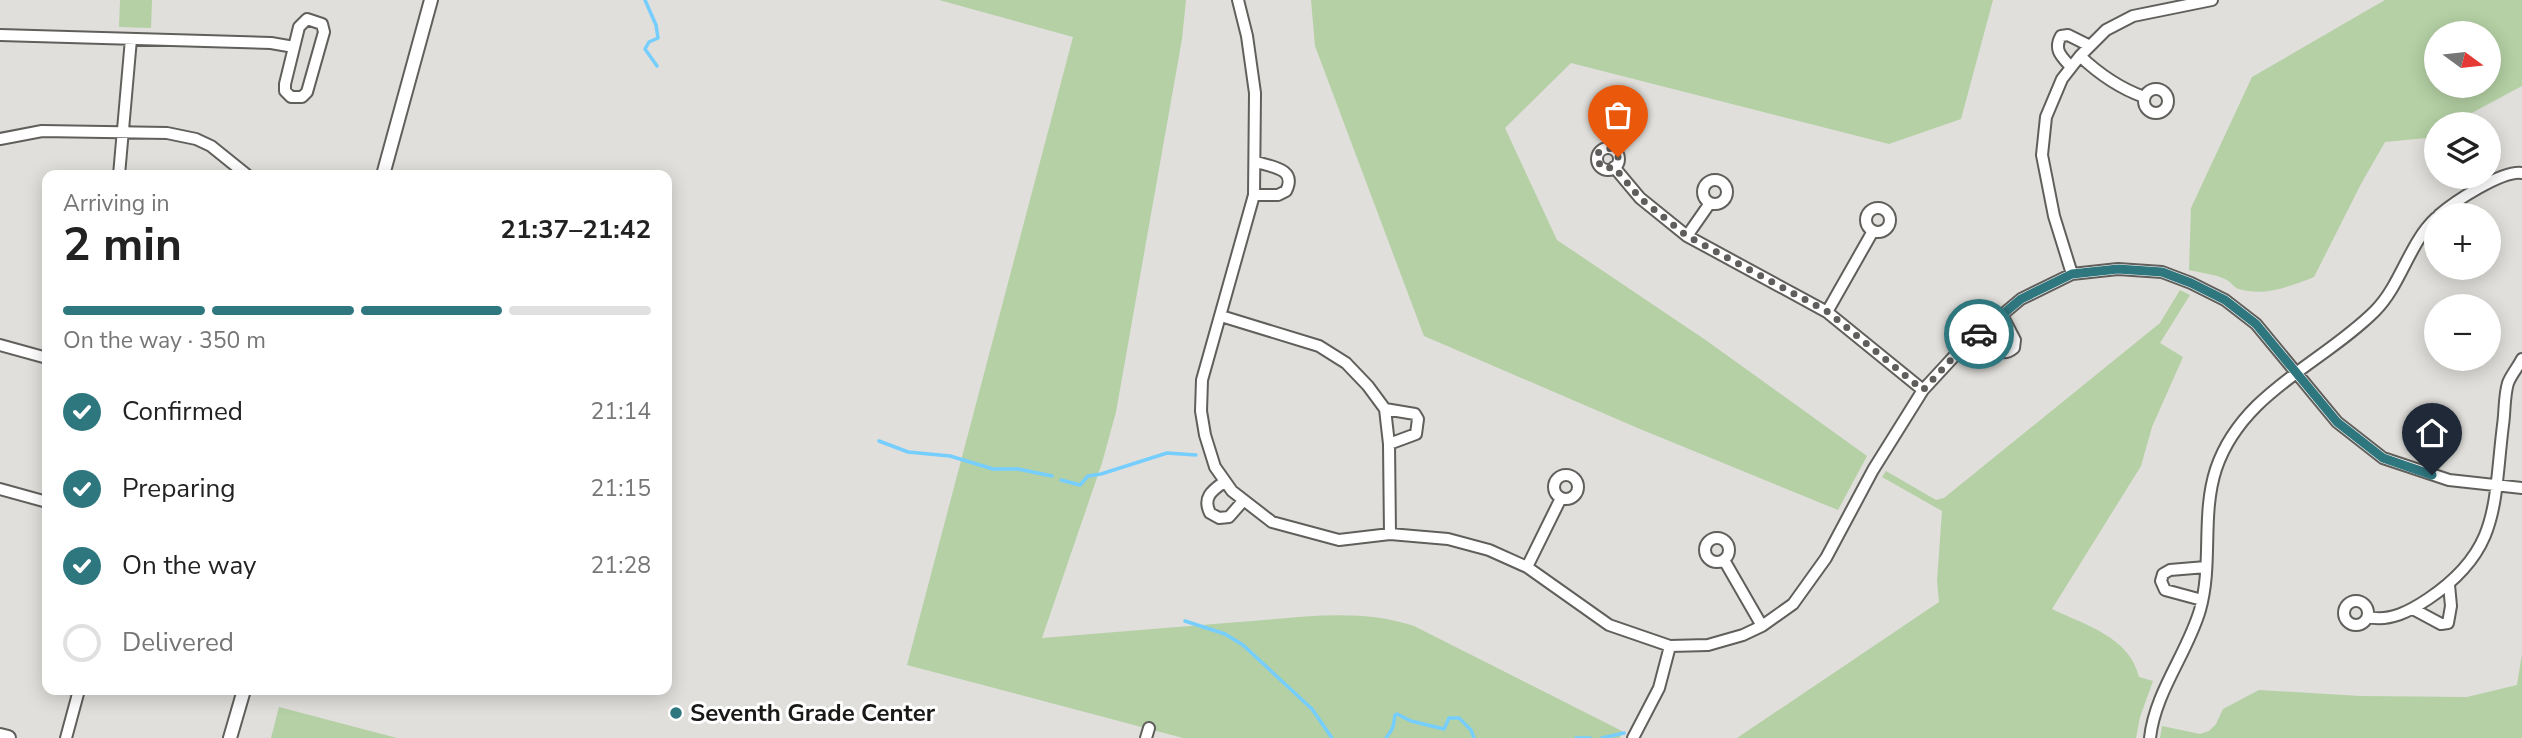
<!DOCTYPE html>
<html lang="en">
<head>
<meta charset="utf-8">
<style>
	:root { --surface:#fff; --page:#f2f2f2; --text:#222; --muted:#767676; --line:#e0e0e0; --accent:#2f777f }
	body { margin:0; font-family:"Nunito Sans",sans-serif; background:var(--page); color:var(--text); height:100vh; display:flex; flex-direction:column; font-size:26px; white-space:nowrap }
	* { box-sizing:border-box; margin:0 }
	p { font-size:23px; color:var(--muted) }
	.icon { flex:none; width:38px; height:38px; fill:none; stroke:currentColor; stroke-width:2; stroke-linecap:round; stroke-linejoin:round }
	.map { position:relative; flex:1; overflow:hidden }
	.side { position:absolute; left:42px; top:170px; width:630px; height:525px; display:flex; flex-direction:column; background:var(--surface); border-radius:14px; box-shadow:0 4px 18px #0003 }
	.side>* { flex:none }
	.needle { width:46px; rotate:105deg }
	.tools { position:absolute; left:2424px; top:21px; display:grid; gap:14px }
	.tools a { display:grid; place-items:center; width:77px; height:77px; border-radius:50%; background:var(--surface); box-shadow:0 4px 18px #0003; font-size:35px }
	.pin { position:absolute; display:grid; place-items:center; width:60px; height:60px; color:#fff; margin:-72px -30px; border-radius:50% 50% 50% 0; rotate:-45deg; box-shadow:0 0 7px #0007 }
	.pin .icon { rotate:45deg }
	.courier { position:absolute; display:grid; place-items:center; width:70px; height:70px; margin:-35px; border:5px solid #2f777f; border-radius:50%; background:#fff; color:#222; box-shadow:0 2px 9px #0007 }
	.overview em { font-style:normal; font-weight:700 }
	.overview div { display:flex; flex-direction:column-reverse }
	.overview { display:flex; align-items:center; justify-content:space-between; height:119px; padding:0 21px }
	h1 { font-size:46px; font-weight:700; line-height:52px }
	.bar { display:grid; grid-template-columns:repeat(4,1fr); gap:10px 7px; align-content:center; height:84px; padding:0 21px }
	.bar i { height:9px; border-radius:5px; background:var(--line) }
	.bar .on { background:var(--accent) }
	.bar p { grid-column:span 4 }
	ol { padding:0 21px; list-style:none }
	li { display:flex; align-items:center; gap:21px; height:77px }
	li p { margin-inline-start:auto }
	li .icon { padding:7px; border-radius:50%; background:var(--accent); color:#fff; stroke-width:4 }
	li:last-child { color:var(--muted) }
	li i { width:38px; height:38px; border:4px solid var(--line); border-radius:50% }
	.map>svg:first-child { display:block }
	.green { fill:#b4d0a4; fill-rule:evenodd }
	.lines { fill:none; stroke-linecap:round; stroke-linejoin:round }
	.stream { stroke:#75cefd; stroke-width:3.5 }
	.minor-casing { stroke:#605f5c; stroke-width:14 }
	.tertiary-casing { stroke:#605f5c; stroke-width:16 }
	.secondary-casing { stroke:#605f5c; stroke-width:18 }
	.minor { stroke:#fff; stroke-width:10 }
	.tertiary { stroke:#fff; stroke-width:12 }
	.secondary { stroke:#fff; stroke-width:14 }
	.done { stroke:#5f5e5c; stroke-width:7; stroke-dasharray:0 12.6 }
	.route { stroke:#2f777f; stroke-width:9 }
	.poi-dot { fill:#2f777f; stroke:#fff; stroke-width:2.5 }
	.labels { text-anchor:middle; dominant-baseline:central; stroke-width:6; stroke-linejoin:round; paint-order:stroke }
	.poi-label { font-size:24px; font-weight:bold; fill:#191917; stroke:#fff; text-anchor:start }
</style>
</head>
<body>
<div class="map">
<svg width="2522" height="738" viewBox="0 0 2522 738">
	<rect width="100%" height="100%" fill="#e0dfdb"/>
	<!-- green -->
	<path class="green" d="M120,0H152L151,28L119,27Z
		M939,0H1186L1182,39L1116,412L1102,463L1042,638C1108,633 1173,627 1239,622C1297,618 1358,607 1414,626L1622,731L1620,738H1183L907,665L1073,37Z
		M1311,0H1993L1961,119L1889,144L1571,63L1505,128L1557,240L1707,341L1867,456L1838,510L1640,429L1424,336L1315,46Z
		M2385,0H2522V86L2451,124H2436V133L2426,138L2385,142L2361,184L2314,277C2291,286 2264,297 2239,289C2234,288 2232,283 2227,280C2216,274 2201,273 2189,270L2191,208L2252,77ZM2436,33H2488V86H2436Z
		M2180,290L2190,295L2160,343L2183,357L2152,427L2141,466L2052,609C2084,625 2129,636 2139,677L2153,681L2140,717L2136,738H1737L1939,602L1937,581L1942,511L1882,477L1886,471L1936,500L1944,498L2160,323Z
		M2522,654V738H2160L2162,726L2200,734L2209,731L2216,724L2223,709L2259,690L2360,696L2467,697L2517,685Z
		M279,707L397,738H271Z"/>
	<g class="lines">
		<!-- stream -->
		<path class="stream" d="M645,0L656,25L658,38L649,42L645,49L657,66
			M879,441L908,452L950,456L993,469H1018L1052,476
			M1061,480L1080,485L1088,476L1101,474L1167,453L1196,455
			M1185,621L1225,634L1243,645L1312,709L1332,738
			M1386,738C1394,727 1393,728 1395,715L1397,714L1411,721L1444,729L1449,718H1459L1471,730L1474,738
			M1576,738H1590
			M1602,738L1624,733"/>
		<!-- minor casing -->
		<g class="minor-casing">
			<path id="minor" d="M1238,0L1247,36L1255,93L1254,195L1202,380L1201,411L1205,435L1215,467L1232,491L1272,522L1339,540L1390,534L1448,539L1489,550L1527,567L1609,625L1670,646L1708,645L1743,635L1762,626L1793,604L1826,558L1873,470L1923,390L1959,351L2021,299L2072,274L2118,269L2162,272L2191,283L2225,300L2256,324L2337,422L2383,458L2449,480L2522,488
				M307,19L322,24L324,32L307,92L302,97H291L285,91V84L299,27Z
				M0,35L271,43L294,47
				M2080,56C2099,74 2119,88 2144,97
				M2071,67C2062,57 2053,50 2061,36L2068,35L2090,46
				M2144 101a12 12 0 1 1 24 0a12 12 0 1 1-24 0Z
				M0,139L42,131L167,133L196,139L211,146L247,175
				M1597 159a11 11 0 1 1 22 0a11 11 0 1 1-22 0Z
				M1614,167L1640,198L1687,236L1827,312L1923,390
				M119,175L131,39
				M1703 192a12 12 0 1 1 24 0a12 12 0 1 1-24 0Z
				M1254,195H1278L1286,191C1297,169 1273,167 1256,162
				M1866 220a12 12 0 1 1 24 0a12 12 0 1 1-24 0Z
				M2439,215C2454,202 2502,170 2522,173
				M1687,236L1710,203
				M2072,274L2054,216L2042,155L2046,117L2062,79L2080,56L2106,30L2133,16L2212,0
				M1827,312L1873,231
				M1221,316L1319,346L1346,363L1368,386L1385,409L1389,444L1390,534
				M1978,335C1989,344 2000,360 2014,348L2015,340L2002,315
				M0,345L47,358
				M1385,409L1415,414L1418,419L1416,434L1389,444
				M1554 487a12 12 0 1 1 24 0a12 12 0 1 1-24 0Z
				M1224,482C1213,490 1202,497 1210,513L1219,518L1229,517L1243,501
				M0,489L47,502
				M1705 550a12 12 0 1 1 24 0a12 12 0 1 1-24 0Z
				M1724,560L1762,626
				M1527,567L1561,498
				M2202,600L2165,590L2161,581L2163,574L2170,570L2206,567
				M2344 613a12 12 0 1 1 24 0a12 12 0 1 1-24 0Z
				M2413,609L2441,624L2448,623L2451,606L2449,585
				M2368,617C2390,622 2410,611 2428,599C2501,550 2493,505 2503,425C2505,412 2504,396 2508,383C2511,375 2518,367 2522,359
				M66,738L79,690
				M1146,738L1149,728
				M1633,738L1659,688L1670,646
				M2150,738C2155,692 2187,654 2200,610C2213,564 2201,515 2216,469C2242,392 2322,364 2375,311C2401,285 2409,243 2436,218"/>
		</g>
		<!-- tertiary casing -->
		<g class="tertiary-casing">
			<path id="tertiary" d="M383,175L431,0
				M230,738L244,690"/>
		</g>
		<!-- secondary casing -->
		<g class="secondary-casing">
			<path id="secondary" d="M0,736L8,738"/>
		</g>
		<!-- minor -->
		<use href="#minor" class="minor"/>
		<!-- tertiary -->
		<use href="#tertiary" class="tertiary"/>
		<!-- secondary -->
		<use href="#secondary" class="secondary"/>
	</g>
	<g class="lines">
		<!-- done -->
		<path class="done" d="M1618,157L1613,149L1606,148L1598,153L1597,161L1604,169L1614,167L1640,198L1687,236L1828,312L1923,390L1959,351L1979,334"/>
		<!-- route -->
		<path class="route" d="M1979,334L2021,299L2072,274L2118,269L2162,272L2191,283L2225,300L2256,324L2337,422L2383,458L2432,475"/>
	</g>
	<!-- markers -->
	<circle class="poi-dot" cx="676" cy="713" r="7"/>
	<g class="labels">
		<!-- poi labels -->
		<g class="poi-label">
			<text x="690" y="713">Seventh Grade Center</text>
		</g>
	</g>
</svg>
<div class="tools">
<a><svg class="needle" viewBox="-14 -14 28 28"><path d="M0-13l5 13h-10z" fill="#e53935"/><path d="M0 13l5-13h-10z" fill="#767676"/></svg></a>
<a><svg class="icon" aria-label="layers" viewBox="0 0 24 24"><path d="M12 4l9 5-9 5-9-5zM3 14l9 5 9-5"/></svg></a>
<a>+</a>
<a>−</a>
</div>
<div class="pin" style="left:1618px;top:157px;background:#ea580c"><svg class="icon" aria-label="bag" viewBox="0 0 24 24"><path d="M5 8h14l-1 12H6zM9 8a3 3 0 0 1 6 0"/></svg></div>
<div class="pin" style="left:2432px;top:475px;background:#1f2937"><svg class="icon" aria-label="home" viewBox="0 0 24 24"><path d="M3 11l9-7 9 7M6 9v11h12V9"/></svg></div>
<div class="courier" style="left:1979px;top:334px"><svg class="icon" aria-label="car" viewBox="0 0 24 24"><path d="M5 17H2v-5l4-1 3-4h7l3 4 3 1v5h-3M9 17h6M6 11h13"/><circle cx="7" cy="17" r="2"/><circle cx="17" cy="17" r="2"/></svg></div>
<section class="side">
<div class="overview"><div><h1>2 min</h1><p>Arriving in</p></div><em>21:37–21:42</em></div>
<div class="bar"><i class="on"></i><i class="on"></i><i class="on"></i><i></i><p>On the way · 350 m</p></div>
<ol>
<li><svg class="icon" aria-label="check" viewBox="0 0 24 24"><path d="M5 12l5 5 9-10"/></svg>Confirmed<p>21:14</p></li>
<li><svg class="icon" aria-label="check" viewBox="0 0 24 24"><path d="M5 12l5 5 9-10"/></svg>Preparing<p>21:15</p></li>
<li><svg class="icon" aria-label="check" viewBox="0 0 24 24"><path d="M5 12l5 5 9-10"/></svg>On the way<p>21:28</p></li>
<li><i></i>Delivered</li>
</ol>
</section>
</div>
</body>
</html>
